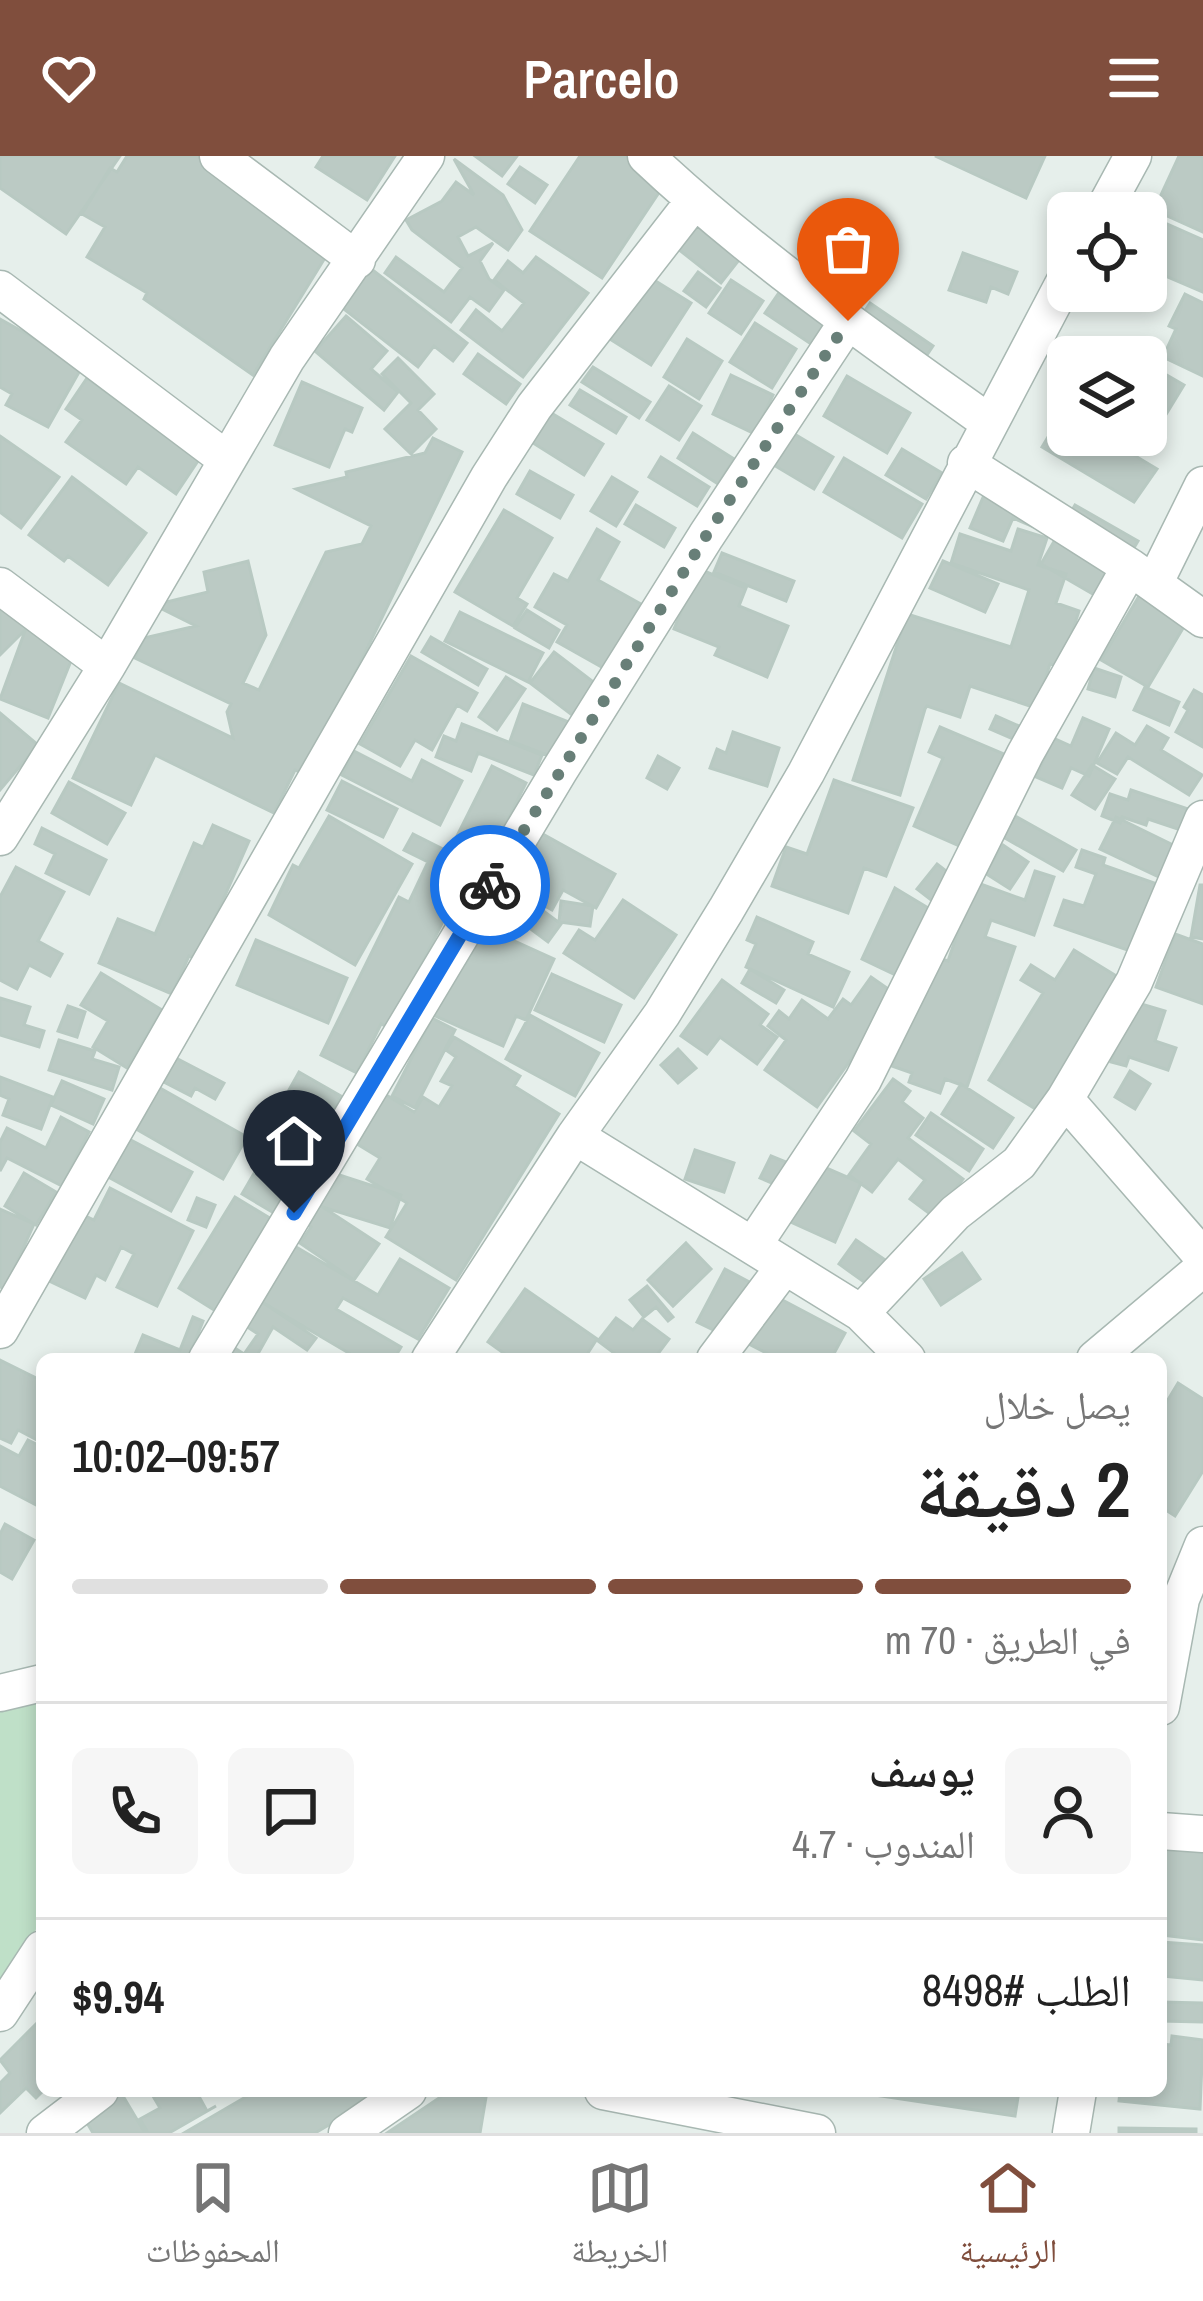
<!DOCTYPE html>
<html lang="ar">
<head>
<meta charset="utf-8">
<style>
	:root { --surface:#fff; --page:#f6f6f6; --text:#222; --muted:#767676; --line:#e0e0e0; --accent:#804e3d }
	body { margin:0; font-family:"Archivo Narrow","Noto Naskh Arabic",sans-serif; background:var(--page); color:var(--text); direction:rtl; height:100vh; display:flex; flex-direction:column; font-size:45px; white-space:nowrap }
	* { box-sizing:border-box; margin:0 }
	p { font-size:39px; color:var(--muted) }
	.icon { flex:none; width:66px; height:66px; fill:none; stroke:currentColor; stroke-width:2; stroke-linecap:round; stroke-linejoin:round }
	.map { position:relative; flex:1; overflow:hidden; direction:ltr }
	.drawer { position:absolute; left:36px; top:1197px; width:1131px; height:744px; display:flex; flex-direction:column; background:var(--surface); border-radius:18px; box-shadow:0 6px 18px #0003; direction:rtl }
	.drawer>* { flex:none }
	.buttons { position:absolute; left:1047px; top:36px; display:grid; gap:24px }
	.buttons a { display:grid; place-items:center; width:120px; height:120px; border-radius:18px; background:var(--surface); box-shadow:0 6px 18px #0003; font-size:60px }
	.pin { position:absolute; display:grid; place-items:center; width:102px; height:102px; color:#fff; margin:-123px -51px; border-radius:50% 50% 50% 0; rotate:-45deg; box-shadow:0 0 12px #0007 }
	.pin .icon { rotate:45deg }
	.courier { position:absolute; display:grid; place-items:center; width:120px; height:120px; margin:-60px; border:9px solid #1a73e8; border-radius:50%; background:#fff; color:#222; box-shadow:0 3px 15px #0007 }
	.summary em { font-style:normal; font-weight:600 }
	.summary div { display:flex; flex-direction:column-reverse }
	.summary { display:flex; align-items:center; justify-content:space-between; height:204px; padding:0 36px }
	h1 { font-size:78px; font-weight:600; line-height:90px }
	.bar { display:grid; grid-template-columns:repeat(4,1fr); gap:18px 12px; align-content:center; height:144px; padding:0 36px }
	.bar i { height:15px; border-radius:9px; background:var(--line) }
	.bar .on { background:var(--accent) }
	.bar p { grid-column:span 4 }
	.line { display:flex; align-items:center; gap:30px; padding:0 36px; border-top:3px solid var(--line) }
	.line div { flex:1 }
	.round { display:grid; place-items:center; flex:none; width:126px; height:126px; border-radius:18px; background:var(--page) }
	header { display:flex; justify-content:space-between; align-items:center; height:156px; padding:0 36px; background:var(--accent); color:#fff; font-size:54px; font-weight:600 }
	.menu { display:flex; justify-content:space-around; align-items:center; height:168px; border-top:3px solid var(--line); background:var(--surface); font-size:33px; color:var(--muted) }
	.menu a { display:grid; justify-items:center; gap:6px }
	.menu .on { color:var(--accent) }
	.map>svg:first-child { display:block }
	.green { fill:#bfe0c8 }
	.building { fill:#bbcac4; stroke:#b8c9c2; stroke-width:3 }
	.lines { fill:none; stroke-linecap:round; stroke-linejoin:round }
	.minor-casing { stroke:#a8b8b2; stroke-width:39 }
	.minor { stroke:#fff; stroke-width:36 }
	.done { stroke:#687f78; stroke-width:12; stroke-dasharray:0 21.6 }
	.route { stroke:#1a73e8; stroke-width:15 }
</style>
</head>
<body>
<header><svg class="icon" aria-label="menu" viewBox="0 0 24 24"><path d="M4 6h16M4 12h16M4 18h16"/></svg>Parcelo<svg class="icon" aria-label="heart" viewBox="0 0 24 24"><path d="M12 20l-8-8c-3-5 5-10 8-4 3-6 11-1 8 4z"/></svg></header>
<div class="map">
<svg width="1203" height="1977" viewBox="0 0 1203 1977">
	<rect width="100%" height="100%" fill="#e6efeb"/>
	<!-- green -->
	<path class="green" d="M42,1532V1764L0,1829V1542Z"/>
	<!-- building -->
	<path class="building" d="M0,0H120L66,78L0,32Z
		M127,0H207L339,79L253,219L144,143L147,137L87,101L105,71L82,58L110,12L117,16Z
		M323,0H395L367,44L316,11Z
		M475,0H517L502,20Z
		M580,0H652L674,14L602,122L530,75Z
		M935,0H1045L1026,42Z
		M1179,0H1203V76L1154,54Z
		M454,3L503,39L522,74L508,94L476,71L458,81L468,100L493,87L480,105L489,123L504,134L489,155L470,141L451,166L385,117L396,101L444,136L462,112L412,74L406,64L442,45L456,26L474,39Z
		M520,11L547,29L535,47L508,28Z
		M698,58L746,95L721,127L673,89Z
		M1147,59L1203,84V136L1154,115L1146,126Z
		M963,97L1017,116L1008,138L991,131L986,146L949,134Z
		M536,101L588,137L523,221L461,174L476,154L502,175L524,147L494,124L508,105L523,117Z
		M815,105L854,135L832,165L792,134Z
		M633,111L691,147L651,209L594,173Z
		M370,112L467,187L453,205L434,190L418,211L340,150Z
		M698,116L720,132L706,151L684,135Z
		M731,124L763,145L741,178L709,157Z
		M778,138L824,168L811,188L765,157Z
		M1185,138L1203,147V220L1163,201L1176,173L1169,170Z
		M870,147L933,190L913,220L850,177Z
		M346,160L387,195L371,213L398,236L384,254L315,195Z
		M0,163L83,209L48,271L6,249L12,238L0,231Z
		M755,167L796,193L772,232L730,206Z
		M687,183L722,205L699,243L664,221Z
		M478,198L520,228L506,248L464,218Z
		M398,202L434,238L418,254L436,273L411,298L385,273L411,247L382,218Z
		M1146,207L1184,229L1151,283L1144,279Z
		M593,211L650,246L639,262L582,226Z
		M731,219L773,239L755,278L713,258Z
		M847,220L910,257L887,297L824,260Z
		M87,222L200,302L176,338L138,311L126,328L66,286L82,264L66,253Z
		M302,226L362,252L352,276L345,273L329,311L275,289Z
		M669,230L701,250L679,284L647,264Z
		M580,234L626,261L616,277L570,249Z
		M1068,248V279H1129L1122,292L1157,313L1134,346L1042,291Z
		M548,255L603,288L584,319L530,285Z
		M786,273L833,301L814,333L767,305Z
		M693,277L734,303L718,328L678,302Z
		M0,280L59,321L21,372L0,356Z
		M433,282L462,296L306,619L295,614L274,657L155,599L131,649L73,622L119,527L233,582L227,556L231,548L135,502L144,482L196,470L154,449L208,436L204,416L248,405L266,479L243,527L259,534L326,396L362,388L371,370L296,333L347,321L346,316L425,297Z
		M902,293L942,317L926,343L886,319Z
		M661,301L709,331L697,350L649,321Z
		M844,302L922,348L902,382L824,336Z
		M530,315L573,339L560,362L517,338Z
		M993,318L1048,377L1013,362L1003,385L970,372Z
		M72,321L146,377L108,429L68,400L64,405L29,379Z
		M612,321L637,336L616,370L591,355Z
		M636,349L675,372L664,391L625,368Z
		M1075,349L1138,385L1103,444L1041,408Z
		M504,354L552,382L517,442L527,448L513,470L455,436Z
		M597,373L619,386L598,424L641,448L605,513L557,486L567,469L535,451L554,418L568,425Z
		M1018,373L1047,382L1038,409L1066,418L1056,447L1079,455L1061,511L1050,508L1036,552L970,530L960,561L927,550L925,553L900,639L853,624L907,458L1011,491L1029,434L951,407L960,378L1011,395Z
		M722,397L794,425L786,445L714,416Z
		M943,405L998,428L985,456L930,432Z
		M699,413L746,432L739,450L788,470L767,521L715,499L719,491L674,473Z
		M1148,425L1195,452L1148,531L1101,504Z
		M0,431L35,464L0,499Z
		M527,454L559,474L549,492L515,472Z
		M460,456L543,497L528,526L445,485Z
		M29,464L79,485L48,562L0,543Z
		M431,481L487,513L478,529L422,496Z
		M554,496L596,528L572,559L530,527Z
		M411,500L477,537L467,555L457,549L432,594L415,584L400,610L360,588Z
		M1094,512L1121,521L1115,541L1088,533Z
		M506,521L525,533L497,574L479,561Z
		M1145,531L1179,546L1169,569L1134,554Z
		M1194,534L1203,539V591L1176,576L1188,554L1184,551Z
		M523,548L569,566L555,602L510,585Z
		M0,557L38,589L0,634Z
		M996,560L1026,573L1020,586L990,573Z
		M1083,562L1109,573L1089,620L1071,612L1062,632L1036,621L1053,582L1071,590Z
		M462,568L542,599L534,619L478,597L471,615L436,601L444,580L456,585Z
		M1147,570L1168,582L1161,594L1202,619L1189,639L1128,601L1117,618L1097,607L1116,577L1135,589Z
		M940,571L1004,598L964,692L914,670L943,602L929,596Z
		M733,576L779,592L767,630L710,612L717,593L726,597Z
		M354,595L412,625L422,604L462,625L440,669L342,619Z
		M658,600L679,612L667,633L647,622Z
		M1092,609L1115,623L1095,653L1072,639Z
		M492,610L526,627L475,730L463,725L390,872L381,868L357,917L321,899L399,741L409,746L428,706L404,694L413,678L449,696Z
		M834,624L913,652L886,720L864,712L848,757L772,730L786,691L807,698Z
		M342,625L397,653L383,681L327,654Z
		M69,626L125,657L107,688L52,657Z
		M1131,634L1194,655L1187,676L1148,663L1146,669L1122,661L1120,667L1102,660L1110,638L1128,644Z
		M329,660L412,708L355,809L269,759L293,709L299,712Z
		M1015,660L1076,694L1063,715L1003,681Z
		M1116,661L1177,691L1161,722L1100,693Z
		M213,669L249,685L197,803L189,800L172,838L99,807L118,763L155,778L194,687L203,691Z
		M42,672L106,704L89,738L46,717L55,698L35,688Z
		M541,677L615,718L596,752L563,734L552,754L511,731Z
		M1003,689L1028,706L1010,733L985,717Z
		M1082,694L1105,702L1103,709L1163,730L1133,796L1055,769L1064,744L1084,750L1096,718L1076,711Z
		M937,708L955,722L935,747L917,733Z
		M16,711L64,736L38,785L62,798L50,820L29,809L17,833L0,824V741Z
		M1035,715L1054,721L1034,779L991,764L985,781L1015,791L967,931L945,923L940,937L909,926L912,917L892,910L930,799L948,805L975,726L1025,744Z
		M507,728L561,768L548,786L493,745Z
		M1200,729H1203V783L1191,781Z
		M895,732L935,756L904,823L862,803Z
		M623,744L676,779L634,842L564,797L579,774L595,784Z
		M561,745L593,750L590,770L559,766Z
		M757,761L813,786L808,798L849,816L833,851L746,811L756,788L747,784Z
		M483,771L554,803L526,864L516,860L503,890L433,859L457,805L466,808Z
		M1175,778L1203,788V848L1156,831Z
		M256,784L347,822L328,867L237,829Z
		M1074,794L1118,821L1037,954L989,924L1043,837L1021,824L1031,809L1055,824Z
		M750,813L784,834L776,847L742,827Z
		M101,817L162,854L127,912L93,891L108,865L81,849Z
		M552,818L621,849L604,886L535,854Z
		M871,821L897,839L817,951L765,914L786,884L768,870L779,855L789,863L802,844L828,863L843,843L851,849Z
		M722,824L768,858L760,869L777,881L757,908L720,881L707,898L681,880Z
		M0,842L30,851L24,869L44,875L39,891L0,879Z
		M1131,845L1165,855L1155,885L1176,892L1168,914L1129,901L1126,910L1111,906Z
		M68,850L85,856L77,881L58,875Z
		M530,859L599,897L575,940L506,903Z
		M432,862L455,874L415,952L392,940Z
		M454,881L520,920L514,930L559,958L456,1124L386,1081L407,1047L367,1023L380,1002L357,988L365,974L361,972L383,937L414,956L423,941L439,951L452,930L441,925L456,901L446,894Z
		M59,884L95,895L92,903L119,911L112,934L49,914Z
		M678,893L696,912L678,927L661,909Z
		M176,902L224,927L215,943L195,932L191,940L164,926Z
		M1130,915L1150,928L1135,953L1115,941Z
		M299,916L341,940L313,991L270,968Z
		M0,921L53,941L41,973L3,959L9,943L0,939Z
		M893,923L910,935L902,946L923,962L908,982L963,1023L934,1061L910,1043L925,1024L898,1003L872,1036L849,1019L871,988L854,975Z
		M62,925L104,943L93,968L51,949Z
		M961,928L1013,962L993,992L942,958Z
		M160,932L247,981L223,1023L136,973Z
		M931,957L983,993L969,1015L916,979Z
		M61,961L89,976L62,1030L7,1002L0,1015V986L7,972L46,992Z
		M277,978L314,1001L279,1060L242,1038Z
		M129,983L192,1016L171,1055L108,1021Z
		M695,994L734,1007L724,1036L685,1023Z
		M771,1000L791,1008L781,1031L760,1022Z
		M810,1005L861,1027L835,1086L784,1063Z
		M327,1015L401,1039L390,1072L316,1049Z
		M24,1017L56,1036L36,1069L5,1050Z
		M110,1032L193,1075L157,1150L117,1131L134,1098L121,1091L105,1124L96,1119L85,1142L45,1123L77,1056L94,1064Z
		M235,1041L278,1067L222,1159L179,1132Z
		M197,1042L215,1049L206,1071L188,1064Z
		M315,1046L379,1088L354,1124L300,1087L311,1071L302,1065Z
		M0,1053L34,1068L5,1133L0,1131Z
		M856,1084L888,1106L871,1131L839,1108Z
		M686,1087L711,1113L673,1150L648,1124Z
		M291,1088L378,1139L400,1103L449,1132L418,1183L343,1142L336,1153L401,1191L394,1203H359L257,1143Z
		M962,1097L980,1123L941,1149L924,1123Z
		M725,1113L757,1130L726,1180L697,1166Z
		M647,1130L673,1161L668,1165L656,1151L644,1161L630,1144Z
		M525,1133L597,1183L584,1203H512L488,1186Z
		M773,1139L845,1177L831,1203H778L747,1187Z
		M259,1144L316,1182L307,1194L273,1171L255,1203H208L221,1183L244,1198L258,1178L243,1168Z
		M193,1161L203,1165L188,1203H133L143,1179L180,1194Z
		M616,1162L633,1174L642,1163L669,1183L654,1203H622L598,1185Z
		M0,1204L42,1225V1274L37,1284L18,1274L11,1287L0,1282Z
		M1178,1227L1203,1243V1315L1175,1360L1161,1351V1244L1166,1247Z
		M28,1284L42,1291V1352L0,1330V1290L19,1300Z
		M5,1368L34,1384L12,1423L0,1416V1378Z
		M1161,1690L1203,1695V1784L1161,1779Z
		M1161,1786L1203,1789V1824L1161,1820Z
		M1161,1846L1203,1847V1866L1161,1865Z
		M42,1862L43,1935L36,1942L26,1932L0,1957V1927L10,1917L0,1904Z
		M1172,1880L1203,1884L1200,1953L1119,1945L1120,1935H1161V1888L1171,1889Z
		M86,1935H120L145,1977H93L73,1943Z
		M150,1935H196L207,1955L216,1950L169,1977H148L140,1963L160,1952Z
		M256,1935H387L315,1977H184Z
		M848,1935H1019L1015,1960Z
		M448,1936L486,1941L480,1977H387Z
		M1119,1972L1196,1973V1977H1119Z"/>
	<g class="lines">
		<!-- minor casing -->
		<g class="minor-casing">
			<path id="minor" d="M218,0L357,104
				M646,0C751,99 871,182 988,266
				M1102,57L1133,0
				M0,133L226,303
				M966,307L1130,411L1203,463
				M1154,428L1203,329
				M0,430L107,510
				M0,681L107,510L287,202L426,0
				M1065,943L1203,1101
				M575,980L861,1157L907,1203
				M754,1088L863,924L1025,598L1130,411
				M861,1157L955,1057L1019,1007L1065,943L1134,826L1203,663
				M0,1174L489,321L534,251L694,45
				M207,1203L559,615L706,380L848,165
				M430,1203L575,980L662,858L726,754L806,617L1068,119
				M715,1203L784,1111
				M1095,1203L1203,1112
				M0,1537L42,1527
				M1161,1551L1181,1443L1203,1389
				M1161,1675L1203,1678
				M0,1857L42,1793
				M603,1935L817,1977
				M45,1977L100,1935
				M347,1977L408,1935
				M1071,1977L1078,1935"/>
		</g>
		<!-- minor -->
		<use href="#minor" class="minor"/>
	</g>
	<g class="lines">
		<!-- done -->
		<path class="done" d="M490,729L706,380L848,165"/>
		<!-- route -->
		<path class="route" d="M294,1057L490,729"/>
	</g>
</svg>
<div class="buttons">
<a><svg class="icon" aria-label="locate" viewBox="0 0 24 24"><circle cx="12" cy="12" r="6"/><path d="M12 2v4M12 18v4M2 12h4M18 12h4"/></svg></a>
<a><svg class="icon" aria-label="layers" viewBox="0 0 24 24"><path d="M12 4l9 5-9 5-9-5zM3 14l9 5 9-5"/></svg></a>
</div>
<div class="pin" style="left:848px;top:165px;background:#ea580c"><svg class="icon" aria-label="bag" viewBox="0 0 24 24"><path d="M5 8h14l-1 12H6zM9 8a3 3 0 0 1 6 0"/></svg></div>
<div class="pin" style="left:294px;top:1057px;background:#1f2937"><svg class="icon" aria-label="home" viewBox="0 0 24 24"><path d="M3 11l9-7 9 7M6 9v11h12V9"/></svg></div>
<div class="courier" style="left:490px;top:729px"><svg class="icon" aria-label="bike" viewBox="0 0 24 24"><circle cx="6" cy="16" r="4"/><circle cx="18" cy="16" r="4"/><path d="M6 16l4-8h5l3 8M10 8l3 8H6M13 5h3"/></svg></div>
<section class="drawer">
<div class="summary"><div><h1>2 دقيقة</h1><p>يصل خلال</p></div><em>09:57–10:02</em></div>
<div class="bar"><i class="on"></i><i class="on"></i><i class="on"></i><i></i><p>في الطريق · 70 m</p></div>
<div class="line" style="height:216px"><a class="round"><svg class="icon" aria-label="person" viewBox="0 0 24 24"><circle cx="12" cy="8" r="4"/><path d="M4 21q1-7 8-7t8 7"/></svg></a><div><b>يوسف</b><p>المندوب · 4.7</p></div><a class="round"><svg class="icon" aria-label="chat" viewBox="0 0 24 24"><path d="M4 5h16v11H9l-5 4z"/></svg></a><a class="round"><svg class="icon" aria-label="phone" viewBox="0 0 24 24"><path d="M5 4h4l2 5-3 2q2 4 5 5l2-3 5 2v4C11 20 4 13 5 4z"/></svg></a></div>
<div class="line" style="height:156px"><div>الطلب #8498</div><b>$9.94</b></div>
</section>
</div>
<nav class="menu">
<a class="on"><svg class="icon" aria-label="home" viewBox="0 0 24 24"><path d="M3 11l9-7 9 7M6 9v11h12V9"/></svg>الرئيسية</a>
<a><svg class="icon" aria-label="map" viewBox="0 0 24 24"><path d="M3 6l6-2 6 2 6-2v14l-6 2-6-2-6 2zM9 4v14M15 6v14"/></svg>الخريطة</a>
<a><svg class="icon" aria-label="saved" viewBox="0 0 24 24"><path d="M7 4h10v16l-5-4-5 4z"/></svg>المحفوظات</a>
</nav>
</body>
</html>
